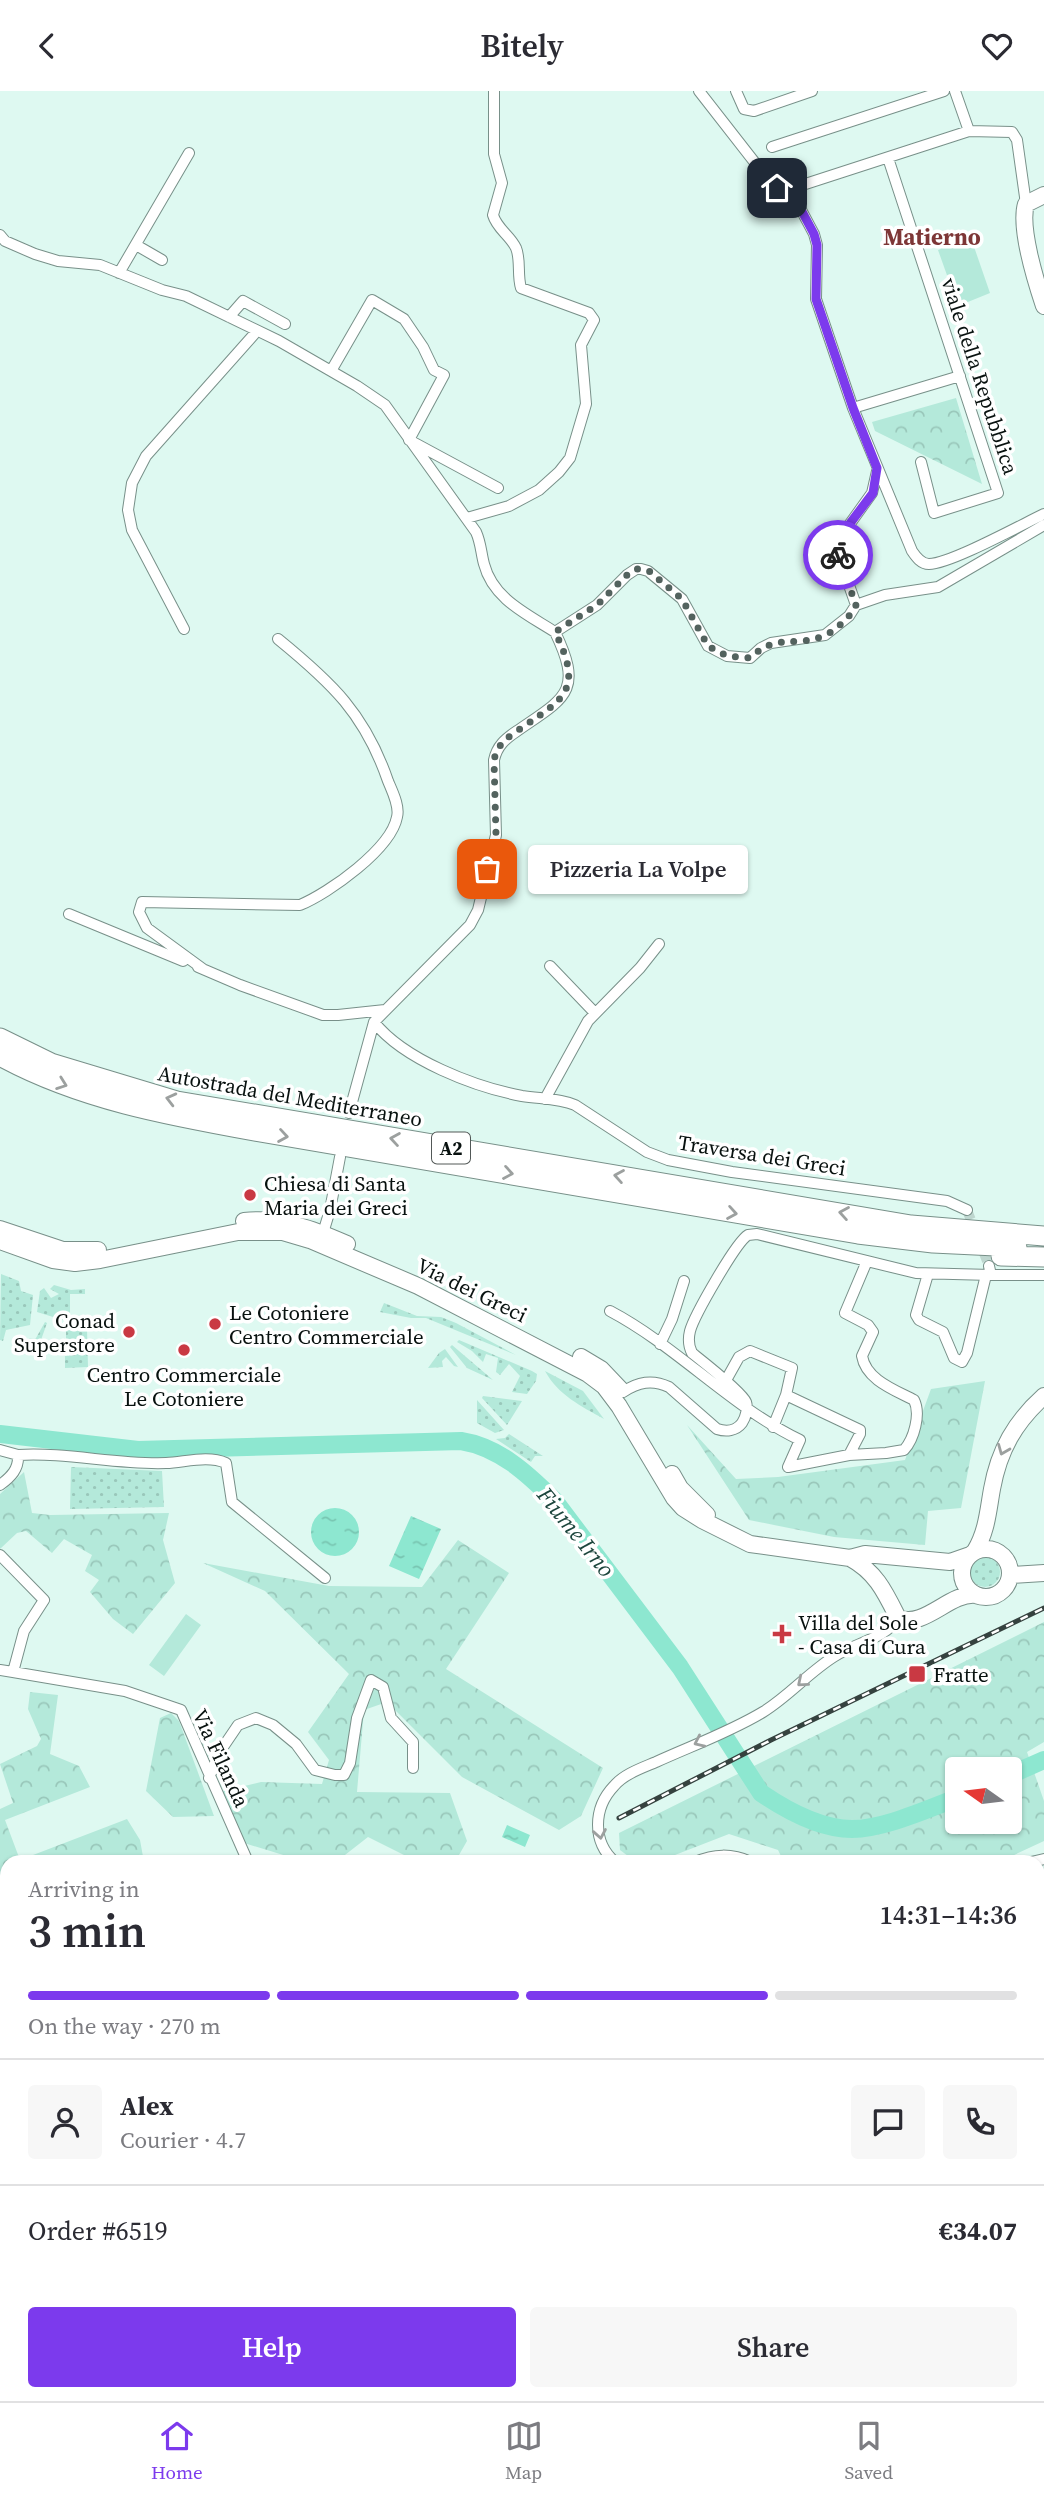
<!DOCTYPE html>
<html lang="en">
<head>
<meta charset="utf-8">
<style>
	:root { --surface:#fff; --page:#f7f7f7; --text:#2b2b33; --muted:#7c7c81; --line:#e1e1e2; --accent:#7c3aed }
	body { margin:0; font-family:"Source Serif 4",serif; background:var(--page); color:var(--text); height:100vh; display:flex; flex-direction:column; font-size:26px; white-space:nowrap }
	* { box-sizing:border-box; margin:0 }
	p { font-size:23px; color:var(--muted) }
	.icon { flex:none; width:38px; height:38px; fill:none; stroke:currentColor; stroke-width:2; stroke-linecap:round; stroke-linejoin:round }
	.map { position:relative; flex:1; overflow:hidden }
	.drawer { position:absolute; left:0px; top:1764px; width:1045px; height:546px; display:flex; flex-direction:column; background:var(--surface); border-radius:21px 21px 0 0; box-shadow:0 2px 5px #0004 }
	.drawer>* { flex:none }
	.needle { width:46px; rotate:284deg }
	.tools { position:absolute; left:945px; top:1666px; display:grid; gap:14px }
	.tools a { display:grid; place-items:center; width:77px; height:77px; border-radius:7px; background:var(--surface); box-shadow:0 2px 5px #0004; font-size:35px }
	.pin { position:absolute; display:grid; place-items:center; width:60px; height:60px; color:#fff; margin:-30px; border-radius:14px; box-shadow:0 4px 10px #0006 }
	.courier { position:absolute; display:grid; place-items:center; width:70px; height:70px; margin:-35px; border:5px solid #7c3aed; border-radius:50%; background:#fff; color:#222; box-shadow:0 2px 9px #0007 }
	.bubble { position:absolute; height:49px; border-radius:7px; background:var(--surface); box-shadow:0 2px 5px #0004; font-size:23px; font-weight:600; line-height:49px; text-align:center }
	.head em { font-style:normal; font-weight:600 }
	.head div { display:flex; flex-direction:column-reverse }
	.head { display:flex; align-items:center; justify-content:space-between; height:119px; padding:0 28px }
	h1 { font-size:46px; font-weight:600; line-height:52px }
	.bar { display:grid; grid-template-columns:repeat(4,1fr); gap:10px 7px; align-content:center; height:84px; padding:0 28px }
	.bar i { height:9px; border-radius:5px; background:var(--line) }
	.bar .on { background:var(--accent) }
	.bar p { grid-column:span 4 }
	.line { display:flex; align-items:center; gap:18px; padding:0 28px; border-top:2px solid var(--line) }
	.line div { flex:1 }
	.round { display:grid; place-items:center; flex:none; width:74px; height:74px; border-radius:7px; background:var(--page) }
	.cta { display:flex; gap:14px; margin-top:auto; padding:14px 28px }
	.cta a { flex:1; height:80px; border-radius:7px; background:var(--accent); color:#fff; font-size:28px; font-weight:600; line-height:80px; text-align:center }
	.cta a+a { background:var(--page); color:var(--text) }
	header { display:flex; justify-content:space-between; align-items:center; height:91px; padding:0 28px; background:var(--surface); font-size:32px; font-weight:600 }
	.dock { display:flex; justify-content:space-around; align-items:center; height:98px; border-top:2px solid var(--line); background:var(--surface); font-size:19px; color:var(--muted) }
	.dock a { display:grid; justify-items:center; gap:4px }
	.dock .on { color:var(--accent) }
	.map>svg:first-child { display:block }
	.grass { fill:url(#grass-dots) }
	.forest { fill:url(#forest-crowns); fill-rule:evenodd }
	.garden { fill:#b4e9da }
	.water { fill:url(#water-ripples) }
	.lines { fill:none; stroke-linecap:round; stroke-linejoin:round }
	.river { stroke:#8de7d0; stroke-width:18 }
	.minor-tunnel { stroke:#bed6cf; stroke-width:10; stroke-dasharray:10 5; stroke-linecap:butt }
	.minor-casing { stroke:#789089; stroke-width:12 }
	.tertiary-casing { stroke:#789089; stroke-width:16 }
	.secondary-casing { stroke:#789089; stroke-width:18 }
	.motorway-casing { stroke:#789089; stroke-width:21 }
	.minor { stroke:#fff; stroke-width:10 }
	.tertiary { stroke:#fff; stroke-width:14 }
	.secondary { stroke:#fff; stroke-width:16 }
	.motorway { stroke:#fff; stroke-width:19 }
	.rail-casing { stroke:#35423f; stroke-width:5 }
	.rail { stroke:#fff; stroke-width:2.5; stroke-dasharray:8; stroke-linecap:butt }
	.oneway { stroke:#9ca09f }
	.done { stroke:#53625e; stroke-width:7; stroke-dasharray:0 12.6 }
	.route { stroke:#7c3aed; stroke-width:9 }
	.poi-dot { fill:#c93943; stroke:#fff; stroke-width:2.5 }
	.labels { text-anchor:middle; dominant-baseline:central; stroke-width:7; stroke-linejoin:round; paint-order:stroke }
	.shield { fill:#fff; stroke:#525857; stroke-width:2 }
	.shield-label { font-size:19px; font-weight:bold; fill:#08110f }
	.street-label { font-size:21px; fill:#08110f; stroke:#fff }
	.poi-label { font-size:21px; fill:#08110f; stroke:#fff; text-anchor:start }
	.neighbourhood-label { font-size:23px; font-weight:bold; fill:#7d3636; stroke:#fff }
	.water-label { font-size:23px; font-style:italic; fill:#1d463d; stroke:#fff }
</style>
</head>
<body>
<header><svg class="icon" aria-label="back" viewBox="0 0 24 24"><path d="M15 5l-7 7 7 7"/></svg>Bitely<svg class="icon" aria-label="heart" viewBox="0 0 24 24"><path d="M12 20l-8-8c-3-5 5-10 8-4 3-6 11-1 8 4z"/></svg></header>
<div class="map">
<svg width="1044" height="2310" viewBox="0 0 1044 2310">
	<defs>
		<pattern id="grass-dots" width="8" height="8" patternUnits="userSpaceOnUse" patternTransform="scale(1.75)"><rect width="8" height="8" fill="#b4e9da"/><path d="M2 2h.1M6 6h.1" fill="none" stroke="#99c7ba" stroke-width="1.8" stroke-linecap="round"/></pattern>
		<pattern id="forest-crowns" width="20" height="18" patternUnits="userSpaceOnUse" patternTransform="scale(1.75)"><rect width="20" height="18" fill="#b4e9da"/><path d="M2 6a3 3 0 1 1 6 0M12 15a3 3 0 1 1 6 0" fill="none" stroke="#99c7ba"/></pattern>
		<pattern id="water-ripples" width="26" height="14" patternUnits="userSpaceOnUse" patternTransform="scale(1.75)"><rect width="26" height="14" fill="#8de7d0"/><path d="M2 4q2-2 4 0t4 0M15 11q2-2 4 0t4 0" fill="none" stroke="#78c5b1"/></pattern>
	</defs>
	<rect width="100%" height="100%" fill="#def9f1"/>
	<!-- grass -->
	<path class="grass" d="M1,1183L19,1190L21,1200L33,1204L30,1234L6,1239L3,1250L0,1249Z
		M54,1194L71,1199L85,1198V1203H70V1226L82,1227L87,1237L88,1276L65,1277V1265H69L71,1249L66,1248V1230L37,1221L40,1200L44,1197L51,1207L59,1203L50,1198Z
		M384,1212L417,1225L441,1226L456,1232L516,1264L426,1227H411L380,1221Z
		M45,1231L47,1232L36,1263L14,1255L16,1249L36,1247Z
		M459,1249L532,1280L537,1283L536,1290L527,1303L512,1301L520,1285L509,1273L500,1284L496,1281L498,1267L486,1263L483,1271L472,1260L457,1251Z
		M452,1254L493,1289L467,1277L450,1256Z
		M445,1258L458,1276L454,1275L446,1266L442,1270L443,1276L428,1277L439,1262Z
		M545,1280L583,1300L604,1328C581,1315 558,1304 545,1280Z
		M483,1305L522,1310L507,1334L482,1307Z
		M477,1309L504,1339L495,1342L477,1332Z
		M509,1343L543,1365H535L531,1371L496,1348L505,1347Z
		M71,1376L162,1380L164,1416L70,1418Z
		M970 1481a15 15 0 1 1 30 0a15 15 0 1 1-30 0Z"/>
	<!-- forest -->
	<path class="forest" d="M956,307L982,393L875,340L872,331Z
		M985,1290L961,1417L928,1420L925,1454L834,1446L749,1429L687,1334L736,1388L778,1386L905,1369L931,1298Z
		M24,1381L32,1422L50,1424L169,1422L163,1449L175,1492L133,1543L113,1528L90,1501L99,1489L85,1480L92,1464L64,1448L52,1462L26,1440L17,1442L0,1458V1403Z
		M458,1449L509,1482L446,1578L603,1677L581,1725L559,1739L462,1686L387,1611L364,1619L357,1701L450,1702L467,1750L455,1771H410V1767L368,1746L336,1771H306L244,1752L219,1701L261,1691L322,1693L329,1669L308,1641L349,1583L265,1500L203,1472L329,1495L422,1496Z
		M1044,1531V1651L1027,1661L1044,1710V1750L999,1771H784L778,1759L729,1743L657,1771H636L620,1759L619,1742ZM957,1678H1010V1731H957Z
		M30,1601L58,1604L50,1663L79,1675L90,1696L5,1729L20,1769L127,1728L140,1749L144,1771H7V1791L0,1789V1718L13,1712L0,1673L37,1655L41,1648L28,1618Z
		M171,1622L179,1630L214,1725L173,1726L146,1700L160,1627Z
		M1038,1895L1044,1898V1954L1038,1951Z
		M0,1934L7,1941V2136L0,2133Z
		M71,2303H946L941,2310H66Z"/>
	<!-- garden -->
	<path class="garden" d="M971,147L990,202L958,215L938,159Z
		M186,1523L201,1534L164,1585L149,1574Z"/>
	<!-- water -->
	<path class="water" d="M311 1441a24 24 0 1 1 48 0a24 24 0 1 1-48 0Z
		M411,1425L441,1438L419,1488L389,1475Z
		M507,1734L530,1744L525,1756L502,1746Z"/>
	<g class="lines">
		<!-- river -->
		<path class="river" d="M0,1343L138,1359L461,1350C499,1356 528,1383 554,1409L680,1576L761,1702C786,1719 820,1738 852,1738C884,1738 927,1718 957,1707
			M1010,1684L1044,1669"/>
		<!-- minor-tunnel -->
		<path class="minor-tunnel" d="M967,1119L989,1175"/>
		<!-- minor casing -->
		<g class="minor-casing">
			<path id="minor" d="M699,0L770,91L777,97L790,98L969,40L1012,41L1017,49L1026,113
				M736,0L744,18L754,20L812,0
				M955,0L969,40
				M772,56L944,0
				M888,67L998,402L934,422L921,371
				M790,98L814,143L817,154L816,208L853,317L912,460C916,466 921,473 929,473C950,473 1021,434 1044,423
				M0,144L5,150L35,163L58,170L100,174L162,199L186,205L279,250L357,295L385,314L476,441C481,452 481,462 484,473C493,508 527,523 555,541
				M136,154L162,169
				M119,182L189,62
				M229,226L243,210L285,233
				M331,280L372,209L404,228L423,256L434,279L444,284L409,349L498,397
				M853,317L960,285
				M467,427L509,415L539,399L559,381L570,367L586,313L581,254L594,229L589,222L521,197C517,184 521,169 516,157C510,144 497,138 493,124L502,92L494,63V0
				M856,514L838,463L839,448L872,402L877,380
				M184,538L132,439L128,419L132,392L146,365L257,240
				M555,541L597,514L627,484L636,478H641L648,480L682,508L708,555L727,565L750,567L761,557L771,552L825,544L849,525L856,514L885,504L938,496L1044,434
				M69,823L183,870
				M550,875L595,922
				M198,876L240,894L323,924H338L385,919
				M203,878L147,837L139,821L142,811L300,814C329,802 391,758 397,726C400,715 392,700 388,690C365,623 332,592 278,548
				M374,931C404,969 475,996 522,1005C540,1008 558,1007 575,1014L647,1061L668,1069L732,1081L947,1110L967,1119
				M545,1008L588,930L640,877L659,853
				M349,1022L374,931L470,834L478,819L496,744L494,669C497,655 505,648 517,640C565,607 584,601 555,541
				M323,1142L330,1119L340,1066
				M989,1175L991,1184H1044
				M928,1183L916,1224L919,1229L943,1241L954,1267L962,1271L967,1262L986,1184
				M610,1220C678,1256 731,1316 800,1349L788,1376
				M660,1253L672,1228L684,1190
				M725,1291L739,1266L750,1260L792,1277L786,1304
				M623,1301C638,1291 652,1288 669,1296L717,1338C726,1341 736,1340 742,1332C746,1326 748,1317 746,1311C742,1301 702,1270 692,1262C688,1254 688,1248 690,1240C694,1225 736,1151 748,1144L757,1143L916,1182L991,1184
				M773,1336L786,1304L860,1339V1343L849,1364
				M0,1359L18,1364C19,1378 11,1386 0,1394
				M18,1364C67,1361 117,1374 166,1372C186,1371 208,1364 226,1372L232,1411L325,1487
				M788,1376L849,1364L886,1362L904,1359C914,1348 921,1323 914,1309C895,1299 866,1289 862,1265L873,1241L868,1234L845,1222L867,1170
				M0,1464L44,1509L24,1540L13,1581L0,1579
				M13,1581L125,1600L181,1619L248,1771
				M209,1687L219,1662L238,1634L256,1627L273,1634L296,1653L315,1679L335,1684H344L350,1672L357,1627L371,1589L383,1596L391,1627L413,1651V1677
				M615,1771C592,1751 593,1717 614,1695C624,1683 642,1677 656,1671C691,1655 730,1641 763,1621C789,1605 809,1581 835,1565C855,1552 885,1548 898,1527
				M695,1771C714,1763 731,1762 751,1771
				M1031,1771L1044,1768
				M1038,1882L1044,1886
				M1038,1964L1044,1967
				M1038,2057L1044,2061
				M1038,2078H1044
				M1038,2259L1044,2249
				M10,2310L13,2303
				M1000,2310L1006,2303"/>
		</g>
		<!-- tertiary casing -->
		<g class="tertiary-casing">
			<path id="tertiary" d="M0,1804L7,1805
				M1038,1855L1044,1856"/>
		</g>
		<!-- secondary casing -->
		<g class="secondary-casing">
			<path id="secondary" d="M1044,104L1026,113C1019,136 1036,191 1044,215
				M244,1130C282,1126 313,1138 347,1153
				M0,1138L63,1159H98
				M0,1150L53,1169L75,1172L100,1169L238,1141H283L310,1149L418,1195L588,1283L604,1295L619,1315L674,1407L683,1417L702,1429L750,1453L850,1467L865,1463L950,1471L970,1464
				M581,1266L601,1278L620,1298
				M672,1383L680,1397L707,1424
				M962 1482a24 24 0 1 1 48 0a24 24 0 1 1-48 0Z
				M975,1460C987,1440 988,1420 992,1398C999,1359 1015,1331 1044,1305
				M850,1467C876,1481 885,1501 898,1527C925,1538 949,1501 976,1504
				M1010,1484L1044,1482"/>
		</g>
		<!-- motorway casing -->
		<g class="motorway-casing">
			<path id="motorway" d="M0,947L51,972L177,1010L911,1134L1044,1145
				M0,965C80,1009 171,1025 260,1041L858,1143L933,1152L1017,1156
				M1001,1165L1044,1166"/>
		</g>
		<!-- minor -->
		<use href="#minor" class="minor"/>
		<!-- tertiary -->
		<use href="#tertiary" class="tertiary"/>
		<!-- secondary -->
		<use href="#secondary" class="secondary"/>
		<!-- motorway -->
		<use href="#motorway" class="motorway"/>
		<!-- rail casing -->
		<g class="rail-casing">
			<path id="rail" d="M619,1727L771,1649L1044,1517
				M0,1917L7,1923
				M1038,2021L1044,2026"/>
		</g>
		<!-- rail -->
		<use href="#rail" class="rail"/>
	</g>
	<!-- one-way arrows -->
	<defs><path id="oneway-chevron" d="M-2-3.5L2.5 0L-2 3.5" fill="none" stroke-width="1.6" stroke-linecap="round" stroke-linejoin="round" transform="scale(1.75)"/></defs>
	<g class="oneway">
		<use href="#oneway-chevron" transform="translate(62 993) rotate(20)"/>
		<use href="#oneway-chevron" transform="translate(171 1008) rotate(-166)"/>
		<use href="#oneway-chevron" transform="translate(283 1045) rotate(9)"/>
		<use href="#oneway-chevron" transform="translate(395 1048) rotate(-171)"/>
		<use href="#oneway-chevron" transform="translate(508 1082) rotate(10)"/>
		<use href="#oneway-chevron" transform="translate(619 1085) rotate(-170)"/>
		<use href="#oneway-chevron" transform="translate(732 1122) rotate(10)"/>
		<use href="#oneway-chevron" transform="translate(844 1122) rotate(-170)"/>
		<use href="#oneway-chevron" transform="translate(1003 1359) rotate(112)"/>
		<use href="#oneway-chevron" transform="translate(802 1591) rotate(140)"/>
		<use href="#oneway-chevron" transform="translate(699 1651) rotate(155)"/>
		<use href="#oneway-chevron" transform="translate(600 1743) rotate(80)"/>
	</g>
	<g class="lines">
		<!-- done -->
		<path class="done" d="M487,778L496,744L494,669C497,655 505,648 517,640C565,607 584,600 555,541L597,514L627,484L636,478H641L649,480L682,508L708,555L727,565L750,567C778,541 793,557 823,545C834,541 846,529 853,520L856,514L838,464"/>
		<!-- route -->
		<path class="route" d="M777,97L790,98L814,143L817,154L816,208L853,317L877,377L873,402L839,447L838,464"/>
	</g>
	<!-- markers -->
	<g class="poi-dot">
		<circle cx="250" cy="1104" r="7"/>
		<circle cx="215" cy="1233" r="7"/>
		<circle cx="129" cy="1241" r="7"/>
		<circle cx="184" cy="1259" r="7"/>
		<path d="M778.5 1532.5h7v7h7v7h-7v7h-7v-7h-7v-7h7z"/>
		<rect x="908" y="1574" width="18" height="18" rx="3.5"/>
	</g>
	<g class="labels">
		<!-- shield labels -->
		<rect class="shield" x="432" y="1041.5" width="38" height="31" rx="5"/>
		<g class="shield-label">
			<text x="451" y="1057">A2</text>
		</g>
		<!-- street labels -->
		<g class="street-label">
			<text transform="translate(980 285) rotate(72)">viale della Repubblica</text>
			<text transform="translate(290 1005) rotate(10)">Autostrada del Mediterraneo</text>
			<text transform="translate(762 1064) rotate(9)">Traversa dei Greci</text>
			<text transform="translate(472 1199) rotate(26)">Via dei Greci</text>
			<text transform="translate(221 1667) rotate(65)">Via Filanda</text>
		</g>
		<!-- poi labels -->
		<g class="poi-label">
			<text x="264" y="1092">Chiesa di Santa<tspan x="264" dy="24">Maria dei Greci</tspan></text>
			<text x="229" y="1221">Le Cotoniere<tspan x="229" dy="24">Centro Commerciale</tspan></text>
			<text x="115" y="1229" text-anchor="end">Conad<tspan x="115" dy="24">Superstore</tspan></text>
			<text x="184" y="1283" text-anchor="middle">Centro Commerciale<tspan x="184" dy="24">Le Cotoniere</tspan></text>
			<text x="798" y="1531">Villa del Sole<tspan x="798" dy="24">- Casa di Cura</tspan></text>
			<text x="933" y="1583">Fratte</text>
		</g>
		<!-- neighbourhood labels -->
		<g class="neighbourhood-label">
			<text x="932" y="146">Matierno</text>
		</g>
		<!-- water labels -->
		<g class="water-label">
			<text transform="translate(576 1441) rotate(51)">Fiume Irno</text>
		</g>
	</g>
</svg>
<div class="tools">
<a><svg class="needle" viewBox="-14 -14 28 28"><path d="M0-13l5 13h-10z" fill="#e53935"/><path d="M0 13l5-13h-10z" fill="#7c7c81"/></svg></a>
</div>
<div class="pin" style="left:487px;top:778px;background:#ea580c"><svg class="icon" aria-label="bag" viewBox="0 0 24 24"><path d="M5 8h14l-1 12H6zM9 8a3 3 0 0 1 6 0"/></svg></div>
<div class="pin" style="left:777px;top:97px;background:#1f2937"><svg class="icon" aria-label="home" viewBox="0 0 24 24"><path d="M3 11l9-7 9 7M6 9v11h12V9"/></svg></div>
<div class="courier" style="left:838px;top:464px"><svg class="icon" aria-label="bike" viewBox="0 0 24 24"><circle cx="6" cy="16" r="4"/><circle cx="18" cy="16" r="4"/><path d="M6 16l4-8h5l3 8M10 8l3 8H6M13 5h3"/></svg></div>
<div class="bubble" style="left:528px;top:754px;width:220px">Pizzeria La Volpe</div>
<section class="drawer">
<div class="head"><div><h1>3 min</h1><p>Arriving in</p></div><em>14:31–14:36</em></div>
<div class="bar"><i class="on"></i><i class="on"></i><i class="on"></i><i></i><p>On the way · 270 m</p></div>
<div class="line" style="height:126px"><a class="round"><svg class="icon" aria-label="person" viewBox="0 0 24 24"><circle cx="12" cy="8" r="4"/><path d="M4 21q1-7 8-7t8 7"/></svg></a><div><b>Alex</b><p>Courier · 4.7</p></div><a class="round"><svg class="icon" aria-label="chat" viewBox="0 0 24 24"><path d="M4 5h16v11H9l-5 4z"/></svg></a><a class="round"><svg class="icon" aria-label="phone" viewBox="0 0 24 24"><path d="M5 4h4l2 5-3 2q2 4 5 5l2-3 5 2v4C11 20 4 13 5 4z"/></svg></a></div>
<div class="line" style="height:91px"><div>Order #6519</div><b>€34.07</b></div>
<div class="cta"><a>Help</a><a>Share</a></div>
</section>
</div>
<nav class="dock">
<a class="on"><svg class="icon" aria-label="home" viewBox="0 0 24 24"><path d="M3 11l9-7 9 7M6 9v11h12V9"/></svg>Home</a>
<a><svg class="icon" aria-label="map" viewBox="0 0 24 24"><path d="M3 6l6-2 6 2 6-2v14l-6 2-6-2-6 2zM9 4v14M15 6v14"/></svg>Map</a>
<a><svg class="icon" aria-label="saved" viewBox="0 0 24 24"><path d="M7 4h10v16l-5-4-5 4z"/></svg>Saved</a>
</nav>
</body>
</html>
